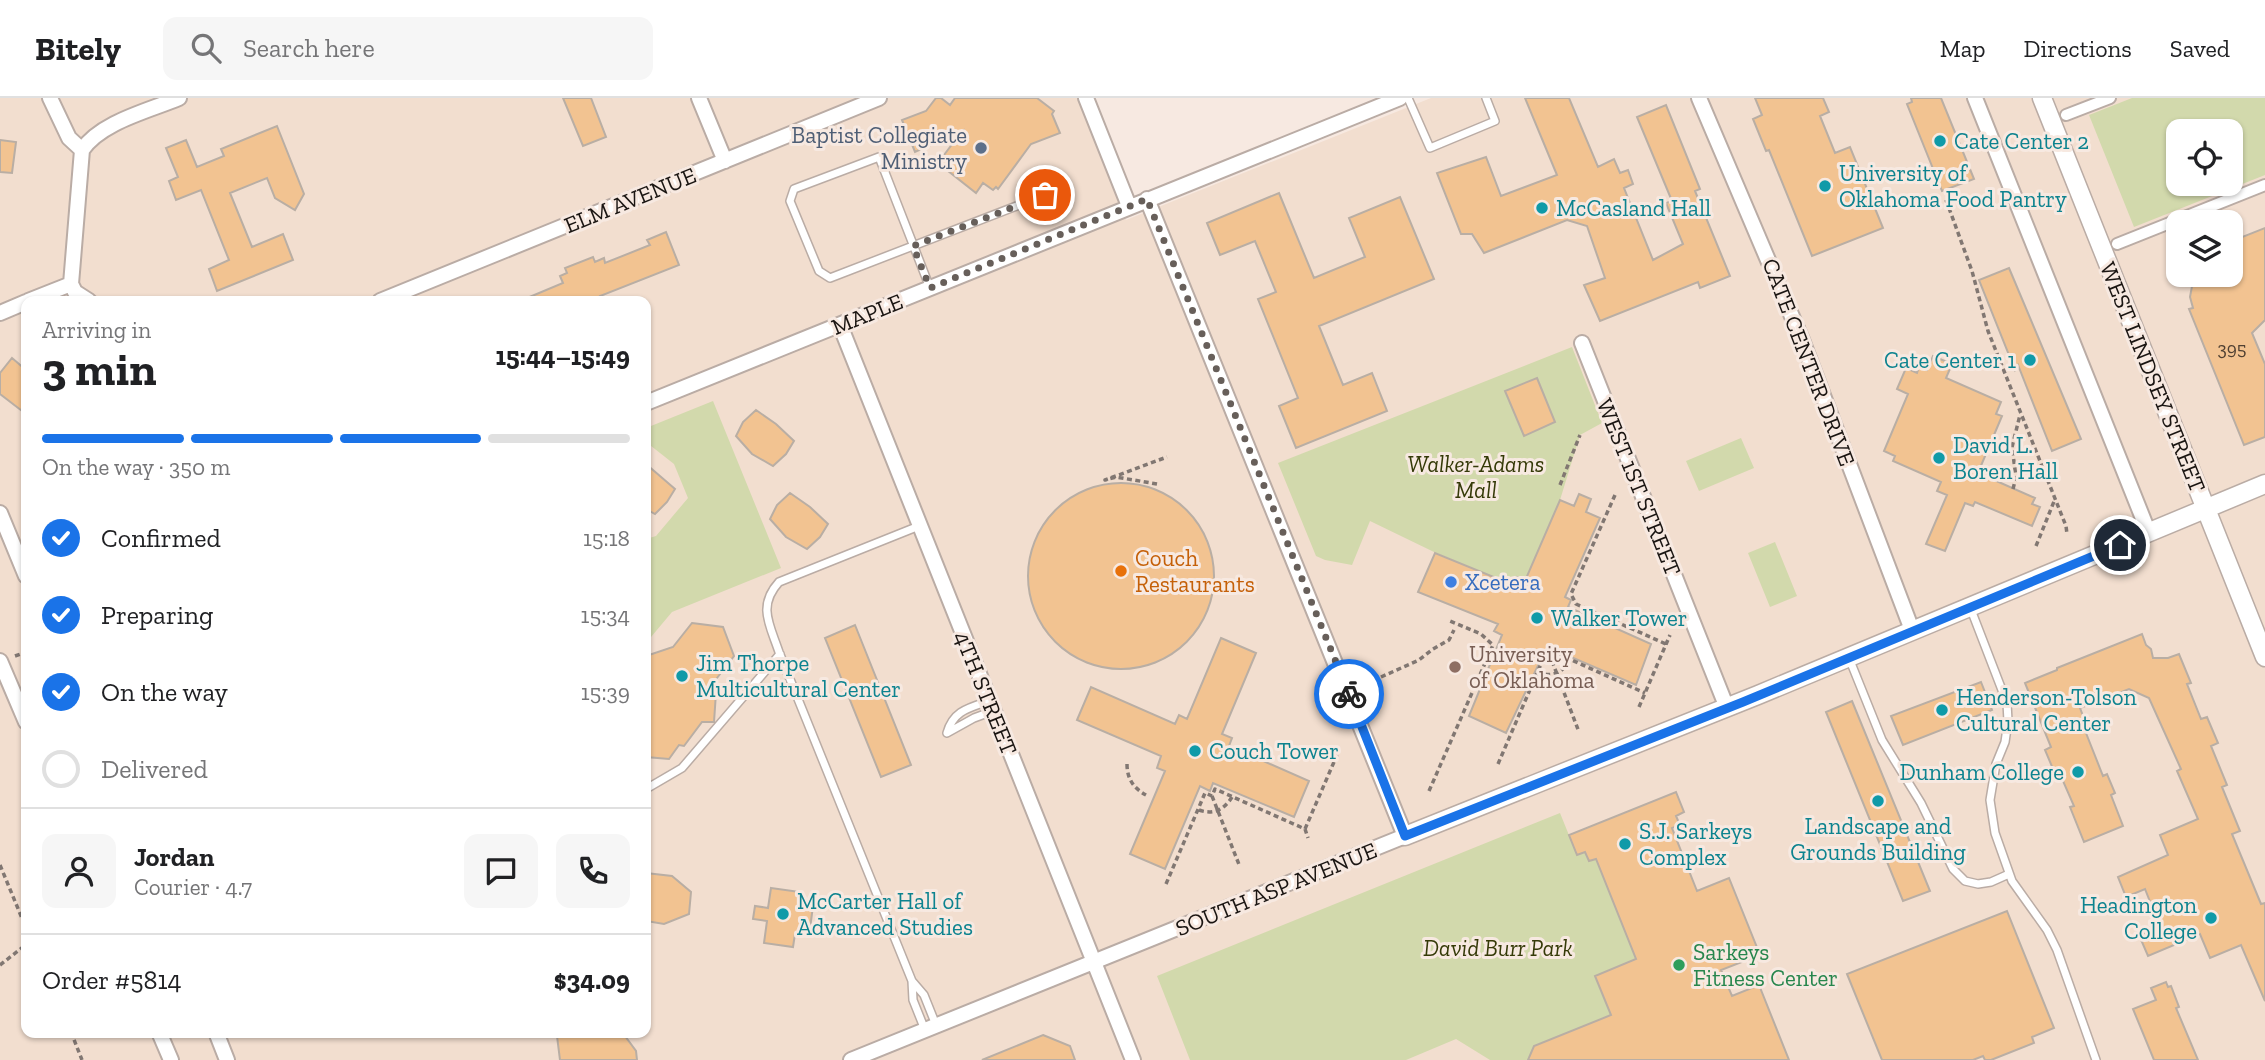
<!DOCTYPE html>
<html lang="en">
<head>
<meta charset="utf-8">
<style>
	:root { --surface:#fff; --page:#f6f6f6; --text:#202124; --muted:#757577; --line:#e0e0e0; --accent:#1a73e8 }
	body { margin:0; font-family:"Zilla Slab",serif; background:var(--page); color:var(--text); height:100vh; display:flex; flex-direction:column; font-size:26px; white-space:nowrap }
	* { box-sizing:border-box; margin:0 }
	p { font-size:23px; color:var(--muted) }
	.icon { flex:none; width:38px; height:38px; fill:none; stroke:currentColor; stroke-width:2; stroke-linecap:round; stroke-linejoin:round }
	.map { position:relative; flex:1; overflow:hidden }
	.panel { position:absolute; left:21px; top:198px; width:630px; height:742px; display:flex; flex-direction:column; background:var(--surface); border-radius:14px; box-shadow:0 2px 5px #0004 }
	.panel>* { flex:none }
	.controls { position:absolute; left:2166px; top:21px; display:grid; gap:14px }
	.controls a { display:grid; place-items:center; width:77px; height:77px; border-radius:14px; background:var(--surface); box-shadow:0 2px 5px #0004; font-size:35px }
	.pin { position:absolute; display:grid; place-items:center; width:60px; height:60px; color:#fff; margin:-30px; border:4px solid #fff; border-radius:50%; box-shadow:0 2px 7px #0007 }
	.courier { position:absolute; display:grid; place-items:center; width:70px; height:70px; margin:-35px; border:5px solid #1a73e8; border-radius:50%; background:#fff; color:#222; box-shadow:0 2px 9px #0007 }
	.head em { font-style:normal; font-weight:800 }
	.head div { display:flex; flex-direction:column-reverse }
	.head { display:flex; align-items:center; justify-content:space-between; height:119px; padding:0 21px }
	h1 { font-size:46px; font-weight:800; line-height:52px }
	.bar { display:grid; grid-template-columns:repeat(4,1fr); gap:10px 7px; align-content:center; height:84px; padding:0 21px }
	.bar i { height:9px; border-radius:5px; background:var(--line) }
	.bar .on { background:var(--accent) }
	.bar p { grid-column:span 4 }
	.line { display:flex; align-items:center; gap:18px; padding:0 21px; border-top:2px solid var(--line) }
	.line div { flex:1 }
	.round { display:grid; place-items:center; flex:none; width:74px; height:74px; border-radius:14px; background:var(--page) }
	ol { padding:0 21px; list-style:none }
	li { display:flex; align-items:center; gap:21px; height:77px }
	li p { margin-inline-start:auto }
	li .icon { padding:7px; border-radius:50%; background:var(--accent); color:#fff; stroke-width:4 }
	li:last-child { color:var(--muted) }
	li i { width:38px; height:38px; border:4px solid var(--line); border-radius:50% }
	header { display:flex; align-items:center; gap:42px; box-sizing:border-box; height:98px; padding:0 35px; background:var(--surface); border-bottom:2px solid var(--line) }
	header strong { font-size:33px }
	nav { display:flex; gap:38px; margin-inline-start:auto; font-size:24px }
	.search { width:490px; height:63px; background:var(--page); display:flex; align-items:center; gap:18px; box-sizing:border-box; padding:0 24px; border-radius:14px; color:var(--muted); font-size:26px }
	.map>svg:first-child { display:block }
	.education { fill:#f2decf; fill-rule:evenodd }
	.green { fill:#d2d9ac; fill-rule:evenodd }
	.building { fill:#f2c391; stroke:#b9aea4; stroke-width:2 }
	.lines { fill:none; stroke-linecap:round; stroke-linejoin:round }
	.service-casing { stroke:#baaca5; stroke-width:10 }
	.pedestrian-casing { stroke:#baaca5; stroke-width:14 }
	.minor-casing { stroke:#baaca5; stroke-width:18 }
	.tertiary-casing { stroke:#baaca5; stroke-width:21 }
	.path { stroke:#817772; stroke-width:3.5; stroke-dasharray:5 3.5; stroke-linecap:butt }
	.service { stroke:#fff; stroke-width:7 }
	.pedestrian { stroke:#fff; stroke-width:10 }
	.minor { stroke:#fff; stroke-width:14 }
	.tertiary { stroke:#fff; stroke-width:18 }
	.done { stroke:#675f5a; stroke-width:7; stroke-dasharray:0 12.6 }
	.route { stroke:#1a73e8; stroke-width:9 }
	.culture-dot { fill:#0f9aa8; stroke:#f7e9e1; stroke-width:2.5 }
	.service-dot { fill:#5c6f8a; stroke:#f7e9e1; stroke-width:2.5 }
	.food-dot { fill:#e8710a; stroke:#f7e9e1; stroke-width:2.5 }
	.shop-dot { fill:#3f7fe0; stroke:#f7e9e1; stroke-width:2.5 }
	.education-dot { fill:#8d6e63; stroke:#f7e9e1; stroke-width:2.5 }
	.leisure-dot { fill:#2e9e5b; stroke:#f7e9e1; stroke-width:2.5 }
	.labels { text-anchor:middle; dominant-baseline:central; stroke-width:6; stroke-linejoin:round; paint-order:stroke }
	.number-label { font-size:19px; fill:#504032 }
	.service-label { font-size:23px; fill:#4e5e75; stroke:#f7e9e1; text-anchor:end }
	.culture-label { font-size:23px; fill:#0d838f; stroke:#f7e9e1; text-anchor:start }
	.street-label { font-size:23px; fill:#1a1512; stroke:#f7e9e1 }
	.park-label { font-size:23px; font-style:italic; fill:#353a08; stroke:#f7e9e1 }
	.food-label { font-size:23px; fill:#c56008; stroke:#f7e9e1; text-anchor:start }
	.shop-label { font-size:23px; fill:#366cbe; stroke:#f7e9e1; text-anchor:start }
	.education-label { font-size:23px; fill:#785e54; stroke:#f7e9e1; text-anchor:start }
	.leisure-label { font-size:23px; fill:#27864d; stroke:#f7e9e1; text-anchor:start }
</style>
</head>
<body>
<header>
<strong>Bitely</strong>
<div class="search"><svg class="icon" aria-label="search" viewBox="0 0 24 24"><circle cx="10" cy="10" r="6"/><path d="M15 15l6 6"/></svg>Search here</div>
<nav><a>Map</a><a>Directions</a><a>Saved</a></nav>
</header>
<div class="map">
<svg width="2265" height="962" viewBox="0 0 2265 962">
	<rect width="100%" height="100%" fill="#f7e9e1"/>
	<!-- education -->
	<path class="education" d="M0,0H1078L1126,122L1431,0H2265V962H0ZM2179,33H2231V86H2179ZM2179,124H2231V177H2179ZM26,203H646V934H26Z"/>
	<!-- green -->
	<path class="green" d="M2132,0H2265V77L2134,129L2089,17ZM2179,33H2231V86H2179Z
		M1572,249L1602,325L1580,337L1560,402L1525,483L1513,487L1434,454L1370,423L1352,467L1325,462L1316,458L1278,365Z
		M713,303L781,470L672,514L646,545V441L656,438L688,400L674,366L646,344V330Z
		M1741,340L1754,370L1699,393L1686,363Z
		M1775,444L1797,498L1770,509L1748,455Z
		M1560,715L1577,757L1585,754L1589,763L1596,761L1636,861L1595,878L1611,917L1534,948L1530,962H1490L1456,941L1406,962H1190L1157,878Z"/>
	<!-- building -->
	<path class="building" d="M563,0H591L606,39L583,48Z
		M936,0H941L950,7L955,0H1037L1054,13L1052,16L1060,35L1031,46L998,91L996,89L993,92L983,85L976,95L938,65L962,33L915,54L902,22L926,13Z
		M1525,0H1569L1598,69L1614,61L1620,75L1628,72L1633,86L1624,90L1653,162L1683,146L1666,105L1672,103L1637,19L1666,7L1700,91L1695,93L1730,178L1700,190L1698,184L1600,223L1584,187L1605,180L1587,128L1567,122L1484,155L1472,136H1461L1437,75L1486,59L1501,98L1557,77Z
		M1755,0H1823L1829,14L1820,18L1835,55L1850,49L1883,130L1812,158L1769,52L1766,53L1753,21L1762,17Z
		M1911,0H1941L1974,81L1942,93L1907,6L1912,4Z
		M277,28L304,96L295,112L275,100L267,80L230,95L252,149L283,136L293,162L217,193L209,171L229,162L201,92L176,102L169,83L178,79L166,50L186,42L197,69L224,58L221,51Z
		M0,42L16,44L12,75L0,74Z
		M1279,95L1314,180L1365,159L1349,120L1400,99L1434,181L1319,228L1343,287L1372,275L1387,313L1296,350L1279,308L1298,300L1258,201L1276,194L1255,143L1220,157L1207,125Z
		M2265,130V222L2252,235L2265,266V339L2244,347L2189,211L2193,210L2190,199L2193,183L2197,177H2231V136L2240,140Z
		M666,134L679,167L600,198L602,203H520L563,185L560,178L567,175L565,170L593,159L595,164L604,160L605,165L650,147L647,142Z
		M2009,170L2081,341L2052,353L2018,267L2015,272L1979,182Z
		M1933,258L1952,266L1946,280L2001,304L1996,316L2002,318L1980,370L1988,373L1985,378L2035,400L2032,406L2040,409L2032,428L1975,404L1973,408L1965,405L1945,453L1926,446L1947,397L1937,393L1941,384L1893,363L1895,358L1884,353L1908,296L1897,291L1906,270L1917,275L1919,269L1927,272Z
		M12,260L26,272V316L0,296V275Z
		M1537,280L1555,324L1524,338L1505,293Z
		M756,312L776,326L794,343L786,356L773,368L752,356L736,338L743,324Z
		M646,366L675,391L667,404L655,416L646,411Z
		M1028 478a93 93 0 1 1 186 0a93 93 0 1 1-186 0Z
		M790,395L810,409L828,426L820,439L807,451L786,439L770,421L777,407Z
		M1579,396L1591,401L1586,414L1600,420L1565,499L1571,502L1568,509L1651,546L1636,587L1555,552L1552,560L1543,557L1506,635L1469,618L1502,537L1494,533L1498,526L1418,494L1435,455L1513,487L1517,479L1525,483L1560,402L1574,408Z
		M692,525L723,529L734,558L717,580L714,624H702L684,648L679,647L669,661L646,659V558L673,549Z
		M855,527L911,667L881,679L825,540Z
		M2142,536L2146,547L2151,551L2153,560H2168L2179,556L2191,585L2187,586L2201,621L2207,619L2218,645L2211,648L2227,687L2222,689L2240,733L2232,736L2261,806L2265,805V903L2241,847L2210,860L2200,836L2148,858L2139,837L2160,829L2145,791L2126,799L2118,779L2168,757L2160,737L2198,721L2177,673L2181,671L2149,600L2129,591L2080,610L2087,628L2084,630L2103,678L2107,676L2115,695L2111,697L2123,728L2084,744L2070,709L2074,708L2060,676L2056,678L2045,652L2051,649L2025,585L2057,572V570Z
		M1221,540L1256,555L1222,636L1232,640L1229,648L1309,683L1294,719L1213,685L1210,693L1200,688L1165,771L1130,756L1165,673L1157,670L1161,658L1077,622L1091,589L1175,626L1179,617L1187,621Z
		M1981,584L1992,612L1903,647L1891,618Z
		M1852,603L1930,793L1903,803L1826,614Z
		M1676,694L1684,714L1676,718L1680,727L1672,730L1697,793L1729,780L1760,857L1721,872L1732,898L1759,887L1789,962H1528L1534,948L1611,917L1595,878L1636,861L1596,761L1589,763L1585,754L1577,757L1569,737Z
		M646,775L672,778L691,794L689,816L664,826L646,823Z
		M771,790L800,794L798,806L813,808L809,838L795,836L793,849L764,845L767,823L753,821L755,808L768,810Z
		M2007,813L2054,930L2032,939L2034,945L1991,962H1985L1983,958L1973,962H1882L1847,876Z
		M2166,884L2168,889L2171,888L2179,909L2176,910L2198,962H2154L2133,911L2156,902L2151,890Z
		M586,934H622L636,953L637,962H560L557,938Z
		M1043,937L1070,948L1075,962H982Z"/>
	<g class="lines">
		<!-- service casing -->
		<g class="service-casing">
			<path id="service" d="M1408,0L1430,50L1495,23L1486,0
				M930,190L879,59L794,91L790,103L819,173L830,180L1045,97
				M1970,509L2007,605L2008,623L2005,644L1996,666L1990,702L1995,735L2012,783L2047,832L2057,852L2096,962
				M1849,560L1882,642L1921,705L1953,771L1965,783L1978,786L1991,784L2009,776
				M989,603C968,610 953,613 947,635L974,620L993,613
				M646,691L682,670L780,556
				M912,883L779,554C770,527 757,508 779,484L919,428
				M925,932L913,902L912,883L924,897L936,927"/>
		</g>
		<!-- pedestrian casing -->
		<g class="pedestrian-casing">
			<path id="pedestrian" d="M2066,17L2110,0
				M2117,146L2265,87"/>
		</g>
		<!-- minor casing -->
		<g class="minor-casing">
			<path id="minor" d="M50,0L69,40L82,52
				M699,0L725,63
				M1086,0L1129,108
				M1699,0L1802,242L1912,532
				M1975,0L2148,433
				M71,186L82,52C101,24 148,13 179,0
				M28,203L71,186L75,194L89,203
				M380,203L879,0
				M0,215L26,204
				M840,227L1133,962
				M1582,245L1727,610
				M646,305L1400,0
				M0,415L26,478
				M0,563L26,624
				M159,934L171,962
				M216,934L227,962
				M851,962L1405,738L1147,101"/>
		</g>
		<!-- tertiary casing -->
		<g class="tertiary-casing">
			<path id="tertiary" d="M2042,0L2265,559
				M1405,738L1758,597L2265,386"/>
		</g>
		<!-- path -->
		<path class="path" d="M1946,102L1972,173L1988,233L2066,428L2067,436
			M1157,386L1116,379L1105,382L1167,359
			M1560,387L1580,337
			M2013,391L2016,379L2012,349L2020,317
			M1615,397L1571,496L1576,506L1666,546
			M2036,448L2055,401
			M15,558L26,554
			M1552,563L1579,634
			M1537,574C1552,580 1563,575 1570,561
			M1381,579L1419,562L1433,551L1449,542L1454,532
			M1639,609L1670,537
			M1127,666C1127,680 1133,690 1146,697
			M1498,666L1544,559L1552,563L1556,555L1645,595
			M1429,693L1493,547L1481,536L1450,523
			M1212,698L1240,769
			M1199,712C1213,717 1224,712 1232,699
			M1305,731L1337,657
			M0,767L26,830
			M1166,786L1205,695L1212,698L1215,691L1305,731L1308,740
			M0,867L23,849L26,832
			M71,934L82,962"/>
		<!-- service -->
		<use href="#service" class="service"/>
		<!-- pedestrian -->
		<use href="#pedestrian" class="pedestrian"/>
		<!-- minor -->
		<use href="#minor" class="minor"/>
		<!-- tertiary -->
		<use href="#tertiary" class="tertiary"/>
	</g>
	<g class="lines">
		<!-- done -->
		<path class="done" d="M1045,97L913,148L930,190L1147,101L1349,596"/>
		<!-- route -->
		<path class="route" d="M1349,596L1405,738L1743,604L2120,447"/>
	</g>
	<!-- markers -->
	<g class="culture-dot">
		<circle cx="1940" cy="43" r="7"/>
		<circle cx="1825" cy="88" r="7"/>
		<circle cx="1542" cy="110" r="7"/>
		<circle cx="2030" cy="262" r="7"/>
		<circle cx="1939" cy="360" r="7"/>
		<circle cx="1537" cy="520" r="7"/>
		<circle cx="682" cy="578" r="7"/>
		<circle cx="1942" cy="612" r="7"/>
		<circle cx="1195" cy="653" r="7"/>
		<circle cx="2078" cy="674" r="7"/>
		<circle cx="1878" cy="703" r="7"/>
		<circle cx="1625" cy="746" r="7"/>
		<circle cx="783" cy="816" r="7"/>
		<circle cx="2211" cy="820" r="7"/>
	</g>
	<circle class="service-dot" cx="981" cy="50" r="7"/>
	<circle class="food-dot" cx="1121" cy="473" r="7"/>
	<circle class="shop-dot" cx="1451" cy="484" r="7"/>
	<circle class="education-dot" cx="1455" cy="569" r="7"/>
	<circle class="leisure-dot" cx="1679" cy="867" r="7"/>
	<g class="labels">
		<!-- number labels -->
		<g class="number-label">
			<text x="2232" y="250">395</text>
		</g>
		<!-- service labels -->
		<g class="service-label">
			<text x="967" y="37">Baptist Collegiate<tspan x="967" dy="26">Ministry</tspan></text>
		</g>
		<!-- culture labels -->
		<g class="culture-label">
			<text x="1954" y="43">Cate Center 2</text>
			<text x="1839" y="75">University of<tspan x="1839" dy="26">Oklahoma Food Pantry</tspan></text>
			<text x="1556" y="110">McCasland Hall</text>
			<text x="2016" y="262" text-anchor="end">Cate Center 1</text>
			<text x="1953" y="347">David L.<tspan x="1953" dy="26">Boren Hall</tspan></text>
			<text x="1551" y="520">Walker Tower</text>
			<text x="696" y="565">Jim Thorpe<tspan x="696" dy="26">Multicultural Center</tspan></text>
			<text x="1956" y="599">Henderson-Tolson<tspan x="1956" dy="26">Cultural Center</tspan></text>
			<text x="1209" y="653">Couch Tower</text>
			<text x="2064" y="674" text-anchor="end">Dunham College</text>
			<text x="1878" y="728" text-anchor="middle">Landscape and<tspan x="1878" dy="26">Grounds Building</tspan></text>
			<text x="1639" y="733">S.J. Sarkeys<tspan x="1639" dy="26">Complex</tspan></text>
			<text x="797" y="803">McCarter Hall of<tspan x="797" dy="26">Advanced Studies</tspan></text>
			<text x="2197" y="807" text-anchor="end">Headington<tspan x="2197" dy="26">College</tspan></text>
		</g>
		<!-- street labels -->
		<g class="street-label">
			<text transform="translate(630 102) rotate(-22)">ELM AVENUE</text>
			<text transform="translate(867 216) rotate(-22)">MAPLE</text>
			<text transform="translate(1809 264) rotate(69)">CATE CENTER DRIVE</text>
			<text transform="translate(2153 279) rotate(68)">WEST LINDSEY STREET</text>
			<text transform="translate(1639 389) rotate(68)">WEST 1ST STREET</text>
			<text transform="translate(986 595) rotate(68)">4TH STREET</text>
			<text transform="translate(1276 791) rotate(-22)">SOUTH ASP AVENUE</text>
		</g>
		<!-- park labels -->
		<g class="park-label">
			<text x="1476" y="366">Walker-Adams<tspan x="1476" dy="26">Mall</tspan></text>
			<text x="1498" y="850">David Burr Park</text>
		</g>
		<!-- food labels -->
		<g class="food-label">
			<text x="1135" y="460">Couch<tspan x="1135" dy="26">Restaurants</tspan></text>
		</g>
		<!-- shop labels -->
		<g class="shop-label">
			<text x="1465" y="484">Xcetera</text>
		</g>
		<!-- education labels -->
		<g class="education-label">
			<text x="1469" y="556">University<tspan x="1469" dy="26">of Oklahoma</tspan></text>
		</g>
		<!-- leisure labels -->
		<g class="leisure-label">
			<text x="1693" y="854">Sarkeys<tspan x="1693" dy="26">Fitness Center</tspan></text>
		</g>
	</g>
</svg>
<div class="controls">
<a><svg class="icon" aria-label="locate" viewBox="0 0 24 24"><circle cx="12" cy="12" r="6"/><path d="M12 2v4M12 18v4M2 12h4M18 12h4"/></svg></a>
<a><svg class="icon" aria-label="layers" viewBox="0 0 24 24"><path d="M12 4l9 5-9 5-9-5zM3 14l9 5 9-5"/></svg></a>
</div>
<div class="pin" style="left:1045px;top:97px;background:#ea580c"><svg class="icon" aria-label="bag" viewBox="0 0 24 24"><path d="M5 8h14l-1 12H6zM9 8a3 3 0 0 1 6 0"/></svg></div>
<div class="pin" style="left:2120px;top:447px;background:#1f2937"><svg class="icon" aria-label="home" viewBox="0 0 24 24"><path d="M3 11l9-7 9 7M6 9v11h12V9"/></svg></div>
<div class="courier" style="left:1349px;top:596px"><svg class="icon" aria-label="bike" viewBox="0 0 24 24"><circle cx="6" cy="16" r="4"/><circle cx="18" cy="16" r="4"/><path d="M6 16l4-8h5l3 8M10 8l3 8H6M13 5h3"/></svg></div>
<section class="panel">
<div class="head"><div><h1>3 min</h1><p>Arriving in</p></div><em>15:44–15:49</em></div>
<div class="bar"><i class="on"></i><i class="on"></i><i class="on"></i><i></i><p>On the way · 350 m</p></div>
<ol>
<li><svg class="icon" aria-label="check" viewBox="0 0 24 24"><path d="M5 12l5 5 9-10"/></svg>Confirmed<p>15:18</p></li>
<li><svg class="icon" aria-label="check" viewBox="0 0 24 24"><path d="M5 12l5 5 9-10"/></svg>Preparing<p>15:34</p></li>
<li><svg class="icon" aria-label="check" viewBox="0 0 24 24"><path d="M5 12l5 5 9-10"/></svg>On the way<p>15:39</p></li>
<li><i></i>Delivered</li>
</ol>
<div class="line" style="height:126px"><a class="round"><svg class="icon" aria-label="person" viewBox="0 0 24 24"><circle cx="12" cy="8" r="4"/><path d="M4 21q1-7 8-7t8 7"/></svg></a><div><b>Jordan</b><p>Courier · 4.7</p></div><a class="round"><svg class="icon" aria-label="chat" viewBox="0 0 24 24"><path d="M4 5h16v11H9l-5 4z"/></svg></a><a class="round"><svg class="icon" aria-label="phone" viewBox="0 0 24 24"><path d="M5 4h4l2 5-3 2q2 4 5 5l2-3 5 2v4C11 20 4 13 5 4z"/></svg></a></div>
<div class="line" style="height:91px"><div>Order #5814</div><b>$34.09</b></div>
</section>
</div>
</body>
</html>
